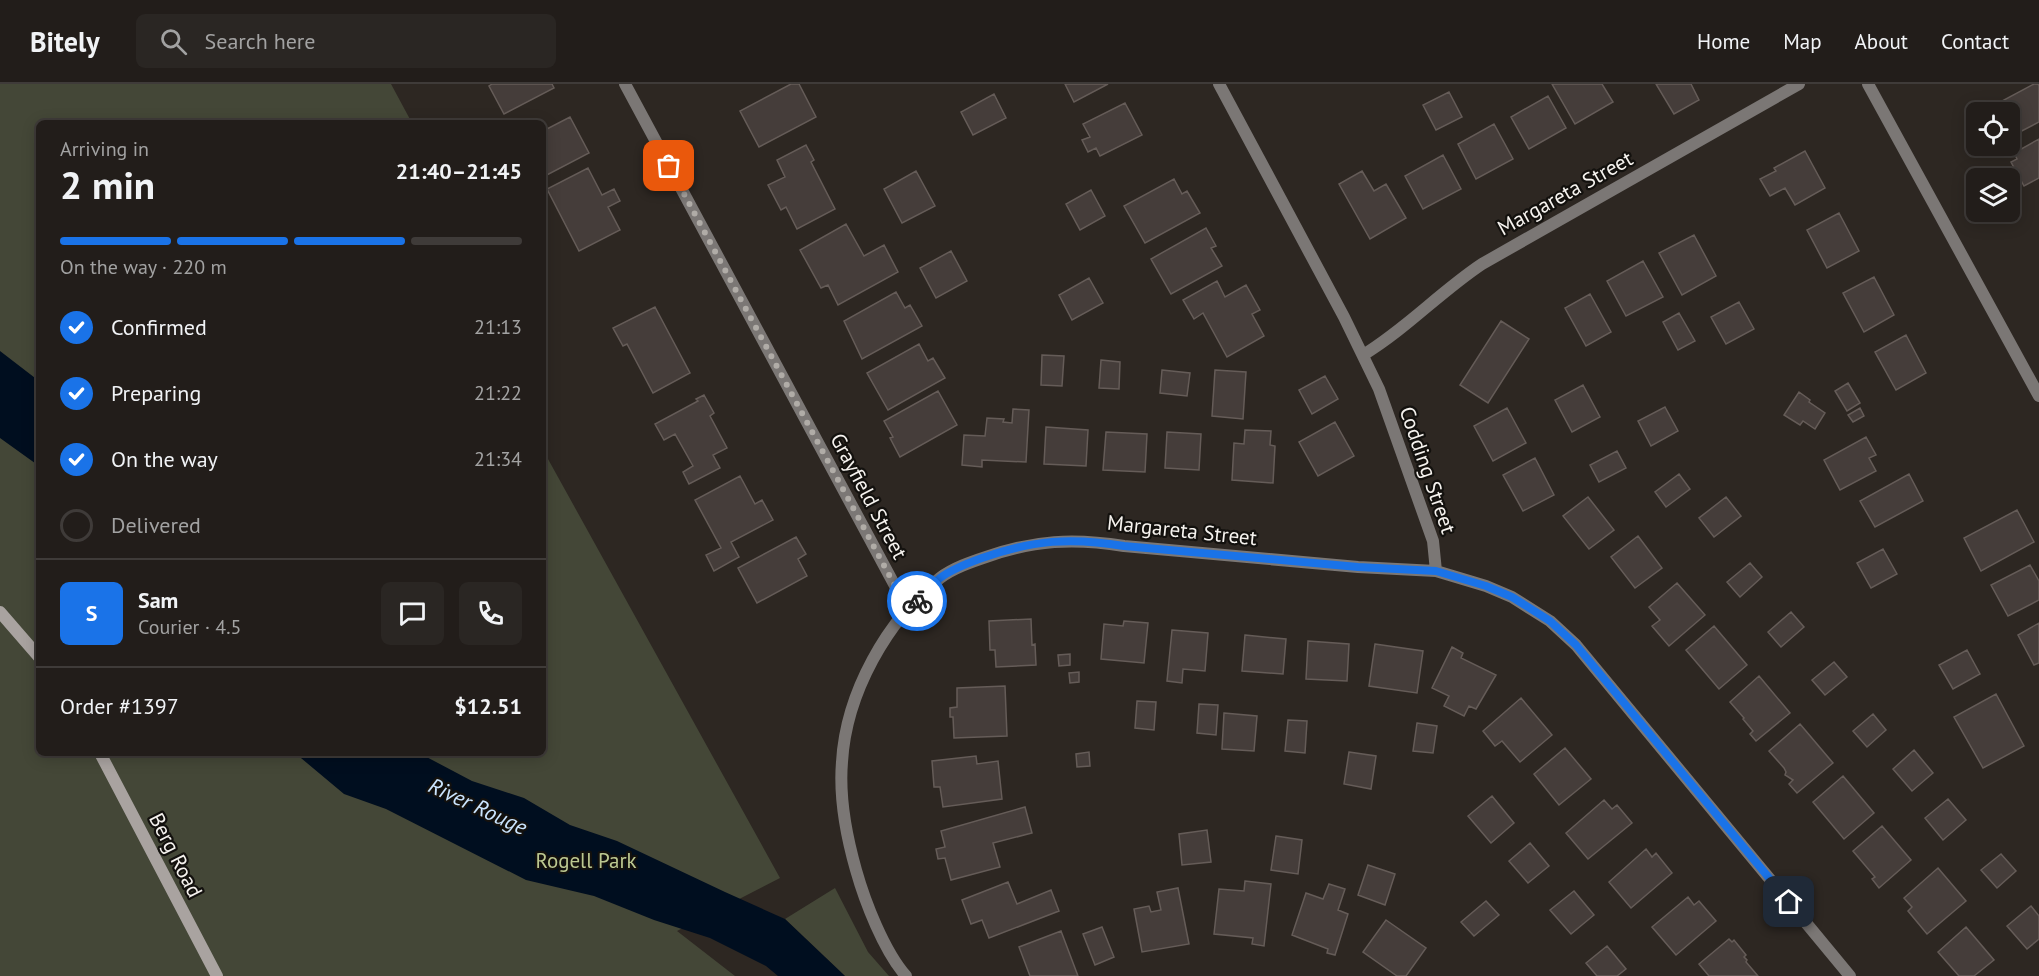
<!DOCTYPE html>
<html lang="en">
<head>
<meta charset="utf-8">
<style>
	:root { --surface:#221d1a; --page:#2a2623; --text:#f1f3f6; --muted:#a2a2a2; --line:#3f3b39; --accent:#1a73e8 }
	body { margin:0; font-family:"PT Sans",sans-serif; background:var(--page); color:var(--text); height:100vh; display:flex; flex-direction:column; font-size:22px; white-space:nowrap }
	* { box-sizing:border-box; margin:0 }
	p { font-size:20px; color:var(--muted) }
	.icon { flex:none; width:33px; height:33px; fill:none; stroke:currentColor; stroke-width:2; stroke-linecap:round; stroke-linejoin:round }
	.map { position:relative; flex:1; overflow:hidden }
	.sheet { position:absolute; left:36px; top:36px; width:510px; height:636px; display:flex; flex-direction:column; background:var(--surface); border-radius:9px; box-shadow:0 3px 15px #0003,0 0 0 2px var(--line) }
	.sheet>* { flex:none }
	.buttons { position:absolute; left:1966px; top:18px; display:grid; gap:12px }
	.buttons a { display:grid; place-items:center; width:54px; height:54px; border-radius:9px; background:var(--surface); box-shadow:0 3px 15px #0003,0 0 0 2px var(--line); font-size:30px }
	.pin { position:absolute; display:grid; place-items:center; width:51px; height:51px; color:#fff; margin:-26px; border-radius:12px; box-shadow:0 3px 9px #0006 }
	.courier { position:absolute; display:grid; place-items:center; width:60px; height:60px; margin:-30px; border:4px solid #1a73e8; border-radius:50%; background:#fff; color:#222; box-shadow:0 2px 8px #0007 }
	.overview em { font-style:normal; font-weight:700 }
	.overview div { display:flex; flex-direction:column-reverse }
	.overview { display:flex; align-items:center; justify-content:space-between; height:102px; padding:0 24px }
	h1 { font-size:39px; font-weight:700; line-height:45px }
	.bar { display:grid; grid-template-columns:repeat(4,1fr); gap:9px 6px; align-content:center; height:72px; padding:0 24px }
	.bar i { height:8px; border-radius:4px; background:var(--line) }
	.bar .current { background:var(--accent) }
	.bar p { grid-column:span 4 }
	.line { display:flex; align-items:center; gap:15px; padding:0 24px; border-top:2px solid var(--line) }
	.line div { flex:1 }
	.round { display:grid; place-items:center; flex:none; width:63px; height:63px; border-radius:9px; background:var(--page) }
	ol { padding:0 24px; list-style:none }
	li { display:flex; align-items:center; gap:18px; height:66px }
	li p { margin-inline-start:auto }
	li .icon { padding:6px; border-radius:50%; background:var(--accent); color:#fff; stroke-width:4 }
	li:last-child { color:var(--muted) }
	li i { width:33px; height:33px; border:3px solid var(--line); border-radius:50% }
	header { display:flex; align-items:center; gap:36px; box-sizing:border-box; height:84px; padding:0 30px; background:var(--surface); border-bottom:2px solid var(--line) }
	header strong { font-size:28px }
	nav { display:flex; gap:33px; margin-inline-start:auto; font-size:21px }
	.search { width:420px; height:54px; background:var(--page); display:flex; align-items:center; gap:15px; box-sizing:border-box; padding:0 21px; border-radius:9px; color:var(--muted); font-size:22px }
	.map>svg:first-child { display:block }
	.green { fill:#444737 }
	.water { fill:#000e1f }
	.building { fill:#453d3a; stroke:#655c58; stroke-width:1.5 }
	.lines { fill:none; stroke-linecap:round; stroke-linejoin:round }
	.street { stroke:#7b7775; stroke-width:12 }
	.secondary { stroke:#a9a3a0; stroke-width:12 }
	.done { stroke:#b0aca7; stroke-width:6; stroke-dasharray:0 10.8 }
	.route { stroke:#1a73e8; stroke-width:8 }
	.labels { text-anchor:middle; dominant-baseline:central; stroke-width:4.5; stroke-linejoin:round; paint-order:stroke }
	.street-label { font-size:21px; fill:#f6f3ef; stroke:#13110e }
	.park-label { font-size:21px; fill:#bcc891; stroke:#13110e }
	.water-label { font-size:22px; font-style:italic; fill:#cbe5ff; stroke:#13110e }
</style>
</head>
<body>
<header>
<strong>Bitely</strong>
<div class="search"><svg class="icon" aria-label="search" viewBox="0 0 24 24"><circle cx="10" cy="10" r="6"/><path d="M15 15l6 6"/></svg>Search here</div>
<nav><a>Home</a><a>Map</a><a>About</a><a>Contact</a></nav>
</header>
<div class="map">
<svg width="2039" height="892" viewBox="0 0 2039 892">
	<rect width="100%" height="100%" fill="#2d2722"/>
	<!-- green -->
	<path class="green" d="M0,0H391L412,39H39V669H543V366L780,794L677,847L735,892H0Z
		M835,804L868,868L889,892H845L785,835Z"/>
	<!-- water -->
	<path class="water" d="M0,267L39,297V382L0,354Z
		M295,669H419L472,697L524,714L570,741L617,757L725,808L785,835L845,892H778L766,882L710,854L654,836L594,812L526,796L386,725L344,710Z"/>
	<!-- building -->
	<path class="building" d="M492,0H552L554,4L504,30L489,2Z
		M791,0H799L816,33L759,63L740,27Z
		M1065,0H1108L1074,18Z
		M1552,0H1602L1613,18L1575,40Z
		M1656,0H1691L1699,16L1674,30Z
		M2034,0H2038L2039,2V38L2010,53V28H1992L1989,24Z
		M1449,8L1462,33L1436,46L1423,21Z
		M994,10L1006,34L973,51L961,28Z
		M1548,12L1566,44L1529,65L1511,33Z
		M1125,19L1142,51L1100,72L1096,64L1088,68L1082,56L1090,53L1083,40Z
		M570,33L589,69L543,93V47Z
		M1494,40L1513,75L1476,95L1458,60Z
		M2039,55V94L2024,102L2011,78L2017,75L2014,69Z
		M806,61L814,76L811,78L835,125L797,145L786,123L781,126L768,101L785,93L777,76Z
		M1805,67L1825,104L1795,121L1785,104L1770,112L1760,95L1776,87L1774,84Z
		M1443,71L1461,105L1423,125L1405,92Z
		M588,84L602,111L614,105L620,117L608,123L620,146L579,167L547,105Z
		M916,87L935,122L902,139L884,105Z
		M1362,87L1374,107L1386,100L1406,134L1370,155L1339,100Z
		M1174,95L1182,110L1187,107L1200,129L1145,159L1124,122Z
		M1091,106L1105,132L1080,146L1066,120Z
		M1839,129L1859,167L1827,184L1807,146Z
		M846,140L864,172L884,161L898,188L838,221L828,201L821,204L800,166Z
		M1206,144L1216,162L1211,164L1222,182L1171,210L1151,175Z
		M1694,151L1716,192L1682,211L1659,169Z
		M951,167L967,197L936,214L920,184Z
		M1643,177L1663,213L1626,232L1607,197Z
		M1874,193L1894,231L1864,248L1843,209Z
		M1089,194L1103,219L1072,236L1059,211Z
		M1217,197L1225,213L1246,201L1260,226L1252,230L1264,252L1227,273L1203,229L1194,235L1183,216Z
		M896,208L905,224L910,221L922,242L862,275L844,237Z
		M1590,210L1611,248L1586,262L1565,224Z
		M1739,218L1754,245L1726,260L1711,233Z
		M655,223L690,289L653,309L627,260L623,262L613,244Z
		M1679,229L1695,257L1678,266L1663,238Z
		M1501,237L1529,255L1488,319L1460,301Z
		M1906,251L1926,289L1896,306L1875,268Z
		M919,260L928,277L933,274L945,294L888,326L867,289Z
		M1042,271L1064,272L1062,302L1041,301Z
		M1101,276L1120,278L1119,305L1099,304Z
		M1162,286L1190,289L1187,312L1160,309Z
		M1215,286L1246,288L1243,335L1212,332Z
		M1325,292L1338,315L1312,330L1299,306Z
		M1848,299L1860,319L1847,327L1835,307Z
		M1583,301L1600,333L1572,348L1555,316Z
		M938,307L957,341L900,373L890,354L893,353L884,337Z
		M1799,308L1810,316L1809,318L1825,329L1815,345L1803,337L1800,341L1784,331Z
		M704,311L714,329L710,332L727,364L713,371L720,384L689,400L683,388L693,382L675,350L664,356L655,340L698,317L696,315Z
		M1665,323L1678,347L1651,362L1638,337Z
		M1507,324L1526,359L1493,377L1474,342Z
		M1860,324L1864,332L1853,338L1848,331Z
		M1013,325L1029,326L1026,378L982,376V383L962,381L964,351L985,352L987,334L1004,335L1003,338L1012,339Z
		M1335,338L1354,372L1318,392L1299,358Z
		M1046,343L1088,346L1086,382L1044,380Z
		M1245,346L1271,347L1270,361L1275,362L1273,399L1232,396L1234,359L1244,360Z
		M1106,348L1147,350L1145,388L1103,386Z
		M1167,348L1201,350L1199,386L1165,384Z
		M1866,353L1876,371L1869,374L1876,387L1840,406L1824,376Z
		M1617,367L1626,384L1599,398L1590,381Z
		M1535,374L1554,411L1523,427L1503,391Z
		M1679,390L1690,405L1666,423L1655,408Z
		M1909,390L1923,417L1875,443L1860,417Z
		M740,392L755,420L762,416L773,436L731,458L739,473L714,487L706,471L721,464L695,416Z
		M1588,413L1614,446L1589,465L1563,432Z
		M1726,413L1741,432L1714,453L1699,434Z
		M2017,426L2034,458L1981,487L1964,454Z
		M1638,452L1662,484L1635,504L1611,473Z
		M796,453L806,470L798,475L807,492L757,519L738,484Z
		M1883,465L1897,490L1871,504L1857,479Z
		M1750,479L1762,493L1740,513L1727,498Z
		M2030,481L2039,497V516L2008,532L1991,501Z
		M1677,499L1705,531L1669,562L1652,542L1660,536L1649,523Z
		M1791,528L1804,543L1781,563L1768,548Z
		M1031,535L1032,561L1035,560L1036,581L996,583L995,566H990L989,537Z
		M1124,537L1148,539L1144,579L1101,575L1104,540L1123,542Z
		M2039,539V579L2034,581L2018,551Z
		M1714,542L1747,581L1719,605L1686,566Z
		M1172,546L1208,549L1205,587L1183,585L1182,599L1167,597Z
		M1245,551L1286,555L1283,590L1242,587Z
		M1308,557L1349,560L1347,597L1306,595Z
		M1375,560L1423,567L1417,609L1369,602Z
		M1452,563L1463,569L1461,574L1496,591L1476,625L1469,622L1464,632L1444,622L1449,612L1432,604Z
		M1967,566L1980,590L1953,605L1939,581Z
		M1070,570V581L1059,582L1058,571Z
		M1834,578L1847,593L1825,611L1812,596Z
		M1079,588V598L1070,599L1069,589Z
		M1759,592L1790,629L1756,657L1750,650L1753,647L1743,635L1744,634L1730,618Z
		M1005,602L1007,652L954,654L953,633H950V624L957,623V604Z
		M1996,610L2024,662L1983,684L1954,633Z
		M1521,614L1552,651L1520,678L1502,657L1495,662L1483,647Z
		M1137,617L1156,618L1154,646L1135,644Z
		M1199,620L1218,621L1216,651L1197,649Z
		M1224,629L1257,632L1254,667L1222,665Z
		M1873,630L1886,646L1867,663L1853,647Z
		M1288,636L1307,637L1305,669L1285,667Z
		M1417,639L1437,642L1433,669L1413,667Z
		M1800,640L1833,679L1797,709L1789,700L1793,696L1785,691L1786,688L1784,684L1769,667Z
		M1565,664L1591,695L1559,721L1534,690Z
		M1914,666L1933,689L1912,707L1893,685Z
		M1089,668L1090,682L1077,683L1076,670Z
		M1349,668L1376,672L1371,705L1344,700Z
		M976,672L977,680L998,677L1002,715L943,723L940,703H934L932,677Z
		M1843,692L1874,729L1844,755L1813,718Z
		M1492,712L1514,739L1491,759L1468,732Z
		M1948,715L1966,736L1943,756L1925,734Z
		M1604,716L1612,725L1617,721L1632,739L1588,775L1566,749Z
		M1025,723L1032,749L993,759L1000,783L951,796L945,774L938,775L936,765L945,763L941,747Z
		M1882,742L1911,776L1879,804L1872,795L1875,793L1853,767Z
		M1207,746L1211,778L1182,781L1179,750Z
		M1276,752L1302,756L1298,790L1271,786Z
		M1530,759L1549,782L1528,799L1509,777Z
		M1646,765L1652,773L1656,769L1672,789L1631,824L1609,798Z
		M2001,770L2016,787L1997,804L1981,786Z
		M1368,781L1395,790L1385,821L1358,811Z
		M1938,784L1966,817L1927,850L1908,827L1912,823L1904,814Z
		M1245,797L1271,800L1264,862L1252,860L1253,854L1214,850L1219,805L1244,807Z
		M1008,798L1017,820L1051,806L1059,827L989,854L982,836L971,840L962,816Z
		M1329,800L1345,805L1338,826L1348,830L1335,871L1327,869L1328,865L1292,851L1306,809L1323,815Z
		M1178,804L1189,860L1142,868L1134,825L1149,822L1151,828L1161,826L1157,808Z
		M1574,807L1594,831L1571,850L1550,826Z
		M1688,813L1694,821L1699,817L1716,837L1676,871L1652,843Z
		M1486,817L1499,831L1474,852L1461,838Z
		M2031,822L2039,832V855L2027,865L2007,842Z
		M1386,836L1426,864L1406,892H1397L1363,868Z
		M1102,843L1114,873L1095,881L1083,850Z
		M1966,843L1994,876L1974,892H1959L1938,868Z
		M1061,847L1078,892H1030L1019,863Z
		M1729,855L1732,858L1734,856L1746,871L1744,873L1747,876L1746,878L1758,892H1709L1699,880Z
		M1607,862L1626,885L1617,892H1597L1586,879Z"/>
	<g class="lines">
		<!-- street -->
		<path class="street" d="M625,0L908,526
			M1219,0L1344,233L1379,305L1433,457L1436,487
			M1868,0L2039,312
			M1363,271C1406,245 1440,208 1482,180L1799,0
			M906,892C884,867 865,818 856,786C846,751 839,714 842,678C846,609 887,536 940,494C953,484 971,478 986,473C1034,456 1074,454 1124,462L1358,483L1436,487L1486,502L1512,513L1550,537L1576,561L1850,892"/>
		<!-- secondary -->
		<path class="secondary" d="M0,528L39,573
			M100,669L217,892"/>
	</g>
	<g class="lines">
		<!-- done -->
		<path class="done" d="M669,82L908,526L917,517"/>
		<!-- route -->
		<path class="route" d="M917,517C925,510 932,501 940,494C952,485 968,479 982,474C1033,456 1071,453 1124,462L1358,483L1436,487L1486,502L1512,513L1550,537L1576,561L1789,818"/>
	</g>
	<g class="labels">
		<!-- street labels -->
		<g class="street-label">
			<text transform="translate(1565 109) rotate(-29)">Margareta Street</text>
			<text transform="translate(1428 386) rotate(71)">Codding Street</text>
			<text transform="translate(869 412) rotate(62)">Grayfield Street</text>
			<text transform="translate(1182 446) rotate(6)">Margareta Street</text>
			<text transform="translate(176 771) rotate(63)">Berg Road</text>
		</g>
		<!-- park labels -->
		<g class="park-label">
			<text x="586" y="776">Rogell Park</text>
		</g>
		<!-- water labels -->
		<g class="water-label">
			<text transform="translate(478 722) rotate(25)">River Rouge</text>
		</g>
	</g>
</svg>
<div class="buttons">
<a><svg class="icon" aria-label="locate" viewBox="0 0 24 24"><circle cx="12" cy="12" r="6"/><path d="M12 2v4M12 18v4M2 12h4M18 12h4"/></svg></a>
<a><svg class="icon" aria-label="layers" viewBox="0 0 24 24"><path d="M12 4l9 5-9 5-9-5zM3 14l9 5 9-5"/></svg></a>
</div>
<div class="pin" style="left:669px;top:82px;background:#ea580c"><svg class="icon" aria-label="bag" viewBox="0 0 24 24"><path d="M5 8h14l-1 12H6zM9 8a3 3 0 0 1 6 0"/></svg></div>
<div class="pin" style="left:1789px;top:818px;background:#1f2937"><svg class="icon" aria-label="home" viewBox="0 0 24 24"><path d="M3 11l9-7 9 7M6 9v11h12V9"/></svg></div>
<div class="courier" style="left:917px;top:517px"><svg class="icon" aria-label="bike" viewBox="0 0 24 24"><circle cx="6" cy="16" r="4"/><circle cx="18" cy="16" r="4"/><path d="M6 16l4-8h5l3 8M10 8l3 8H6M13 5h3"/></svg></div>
<section class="sheet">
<div class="overview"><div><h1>2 min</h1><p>Arriving in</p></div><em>21:40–21:45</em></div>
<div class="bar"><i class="current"></i><i class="current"></i><i class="current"></i><i></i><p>On the way · 220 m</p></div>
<ol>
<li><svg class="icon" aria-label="check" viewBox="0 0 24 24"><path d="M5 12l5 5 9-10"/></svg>Confirmed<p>21:13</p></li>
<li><svg class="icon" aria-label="check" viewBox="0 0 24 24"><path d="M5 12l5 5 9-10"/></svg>Preparing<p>21:22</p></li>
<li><svg class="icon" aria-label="check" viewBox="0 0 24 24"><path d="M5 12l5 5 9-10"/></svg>On the way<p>21:34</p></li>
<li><i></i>Delivered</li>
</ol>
<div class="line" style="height:108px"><b class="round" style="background:var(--accent);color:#fff">S</b><div><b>Sam</b><p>Courier · 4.5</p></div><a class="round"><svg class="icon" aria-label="chat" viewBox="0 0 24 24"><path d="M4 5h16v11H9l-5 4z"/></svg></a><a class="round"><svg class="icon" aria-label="phone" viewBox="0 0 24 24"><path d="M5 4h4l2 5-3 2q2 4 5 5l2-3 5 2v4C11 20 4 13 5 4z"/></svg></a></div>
<div class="line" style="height:78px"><div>Order #1397</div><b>$12.51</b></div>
</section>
</div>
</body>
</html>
